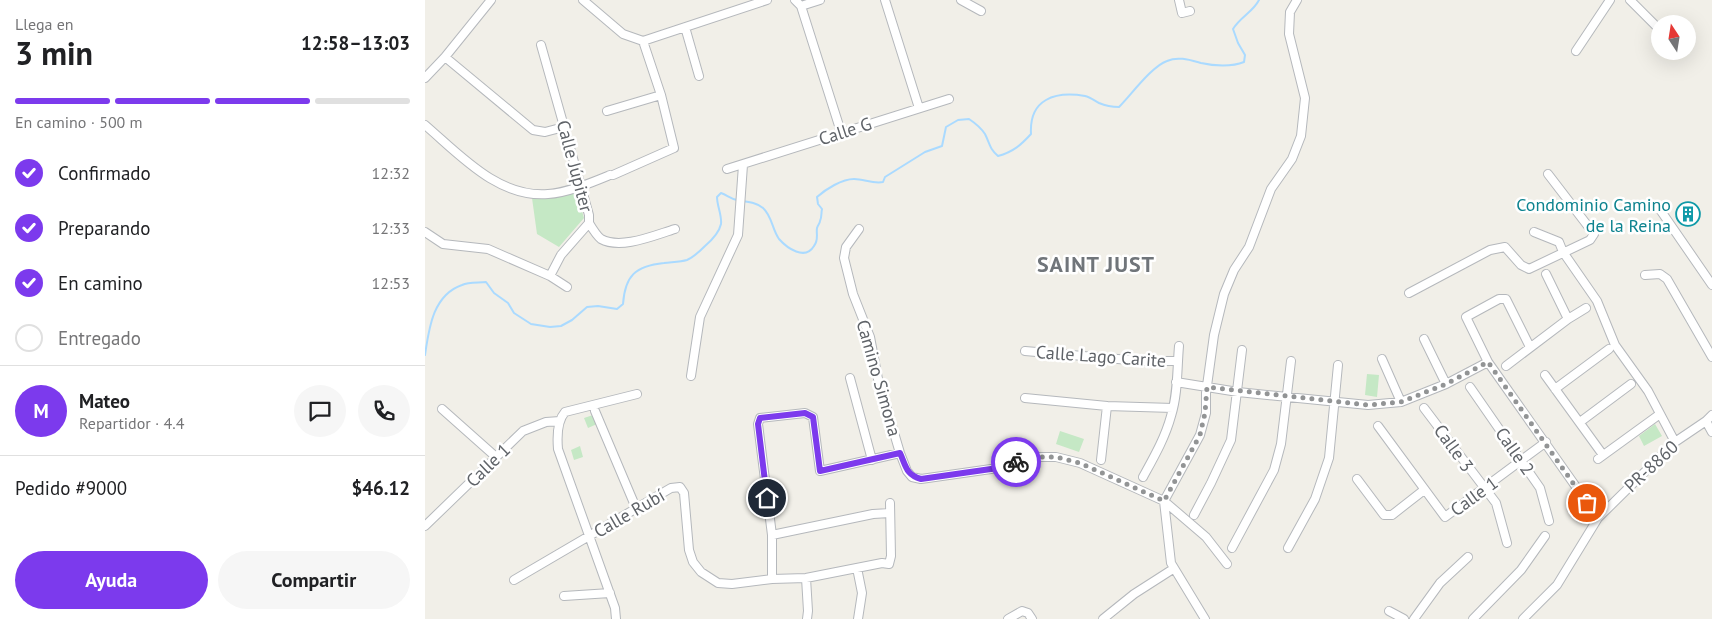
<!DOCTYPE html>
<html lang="es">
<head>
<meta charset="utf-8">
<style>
	:root { --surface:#fff; --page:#f6f6f6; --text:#202124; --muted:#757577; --line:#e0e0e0; --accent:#7c3aed }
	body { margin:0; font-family:"PT Sans",sans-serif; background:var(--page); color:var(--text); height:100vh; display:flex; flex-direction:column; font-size:19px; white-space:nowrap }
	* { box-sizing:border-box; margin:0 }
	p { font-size:16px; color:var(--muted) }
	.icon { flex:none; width:28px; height:28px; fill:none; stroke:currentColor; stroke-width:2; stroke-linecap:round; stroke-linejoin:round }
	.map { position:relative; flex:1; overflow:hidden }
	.side { display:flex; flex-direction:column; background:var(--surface); width:425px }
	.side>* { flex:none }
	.needle { width:32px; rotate:348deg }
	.fabs { position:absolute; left:1226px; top:15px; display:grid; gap:10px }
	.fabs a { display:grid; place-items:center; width:45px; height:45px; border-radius:50%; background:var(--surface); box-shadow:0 5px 20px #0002; font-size:25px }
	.pin { position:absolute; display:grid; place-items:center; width:42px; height:42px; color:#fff; margin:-21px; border:2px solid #fff; border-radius:50%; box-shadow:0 1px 5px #0007 }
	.courier { position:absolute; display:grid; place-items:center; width:50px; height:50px; margin:-25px; border:4px solid #7c3aed; border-radius:50%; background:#fff; color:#222; box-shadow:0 1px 6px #0007 }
	.headline em { font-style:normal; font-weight:800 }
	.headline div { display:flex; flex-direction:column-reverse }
	.headline { display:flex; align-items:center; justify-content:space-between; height:85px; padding:0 15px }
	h1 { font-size:32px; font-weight:800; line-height:38px }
	.bar { display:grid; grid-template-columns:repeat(4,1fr); gap:8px 5px; align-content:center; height:60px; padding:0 15px }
	.bar i { height:6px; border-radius:4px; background:var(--line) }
	.bar .active { background:var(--accent) }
	.bar p { grid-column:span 4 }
	.line { display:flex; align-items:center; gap:12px; padding:0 15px; border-top:1px solid var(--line) }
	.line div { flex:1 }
	.round { display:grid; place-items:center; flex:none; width:52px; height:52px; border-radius:26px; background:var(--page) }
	ol { padding:0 15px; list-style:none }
	li { display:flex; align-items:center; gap:15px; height:55px }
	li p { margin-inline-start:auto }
	li .icon { padding:5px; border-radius:50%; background:var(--accent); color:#fff; stroke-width:4 }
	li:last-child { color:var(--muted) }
	li i { width:28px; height:28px; border:2px solid var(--line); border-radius:50% }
	.primary-button { display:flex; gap:10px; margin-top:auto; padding:10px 15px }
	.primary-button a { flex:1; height:58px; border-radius:30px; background:var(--accent); color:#fff; font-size:20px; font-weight:800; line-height:58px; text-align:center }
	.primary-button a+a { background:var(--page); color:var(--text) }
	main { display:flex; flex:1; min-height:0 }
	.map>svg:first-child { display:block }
	.green { fill:#c5e8c5 }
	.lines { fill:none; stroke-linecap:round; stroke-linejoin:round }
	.stream { stroke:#aadaff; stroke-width:2 }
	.minor-casing { stroke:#b5b8bc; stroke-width:10 }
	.minor { stroke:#fff; stroke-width:8 }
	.done { stroke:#929495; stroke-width:5; stroke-dasharray:0 9 }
	.route { stroke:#7c3aed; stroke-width:6 }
	.labels { text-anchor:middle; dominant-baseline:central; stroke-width:5; stroke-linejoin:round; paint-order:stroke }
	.street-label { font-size:18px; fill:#5f6368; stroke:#fff }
	.culture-label { font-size:18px; fill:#0d838f; stroke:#fff; text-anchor:end }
	.district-label { font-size:22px; font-weight:bold; letter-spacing:1px; fill:#70757a; stroke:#fff }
</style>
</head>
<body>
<main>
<section class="side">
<div class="headline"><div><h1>3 min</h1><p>Llega en</p></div><em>12:58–13:03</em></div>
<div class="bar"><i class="active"></i><i class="active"></i><i class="active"></i><i></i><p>En camino · 500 m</p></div>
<ol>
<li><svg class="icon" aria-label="check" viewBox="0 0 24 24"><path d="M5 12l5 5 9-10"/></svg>Confirmado<p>12:32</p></li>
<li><svg class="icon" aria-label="check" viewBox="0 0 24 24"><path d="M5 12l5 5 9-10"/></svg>Preparando<p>12:33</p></li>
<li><svg class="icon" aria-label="check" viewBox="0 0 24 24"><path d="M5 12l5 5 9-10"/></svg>En camino<p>12:53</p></li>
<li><i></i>Entregado</li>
</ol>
<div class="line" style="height:90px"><b class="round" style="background:var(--accent);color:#fff">M</b><div><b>Mateo</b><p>Repartidor · 4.4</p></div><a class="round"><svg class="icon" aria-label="chat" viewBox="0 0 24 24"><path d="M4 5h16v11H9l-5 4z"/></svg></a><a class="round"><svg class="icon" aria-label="phone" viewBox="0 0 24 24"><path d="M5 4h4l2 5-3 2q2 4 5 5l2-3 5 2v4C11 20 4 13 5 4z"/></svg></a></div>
<div class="line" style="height:65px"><div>Pedido #9000</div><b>$46.12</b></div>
<div class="primary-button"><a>Ayuda</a><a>Compartir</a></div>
</section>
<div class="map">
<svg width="1287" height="619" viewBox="0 0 1287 619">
	<rect width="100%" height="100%" fill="#f1efe8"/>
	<!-- green -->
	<path class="green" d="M151,191L159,218L134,247L112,234L107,198Z
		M942,374L954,375L952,397L940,395Z
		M168,415L172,424L163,428L159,418Z
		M1230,424L1237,436L1219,446L1214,436Z
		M635,431L659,439L654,452L631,444Z
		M155,446L158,457L149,460L146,450Z"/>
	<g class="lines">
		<!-- stream -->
		<path class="stream" d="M317,201C325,202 332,203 338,208C347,216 347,229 354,239C362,248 380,261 389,246C394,240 391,234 392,228C393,225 395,223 395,221C397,217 396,213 397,209L393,204L392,197C401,189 417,179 429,179C439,179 448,184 458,182L460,177L500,152L517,146L521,127L533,120L544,119C550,123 556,128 560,134C565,144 564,148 573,156C588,152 596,145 606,134C604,99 630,91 660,96C665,97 670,101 674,103C681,106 687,107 694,107C706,95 727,66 742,61C753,56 765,60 776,63C789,66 807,67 819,62L820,55L813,43L808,29C815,17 828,12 834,0
			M0,355C4,328 8,295 37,285C44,282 54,283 61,282L69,293L83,303L89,313L106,324L125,327L136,326L147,320L162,307L173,306L192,309L198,304C200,276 210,266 239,263C246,262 255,262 262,260C269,257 275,251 280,246C287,240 294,233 296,224C297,215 292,206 292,197L296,193C302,195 306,199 312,200"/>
		<!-- minor casing -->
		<g class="minor-casing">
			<path id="minor" d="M158,0L198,34L218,41L342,0
				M370,0L376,6L416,132
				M460,0L494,108
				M536,0L556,11
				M754,0L757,13L765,11
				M1205,0L1235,30
				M376,6L395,0
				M260,27L274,76
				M116,45L164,215V223L136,255L125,276
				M1151,51L1185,0
				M20,57L108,130L120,132L139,127
				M0,78L20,57L66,0
				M182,111L236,95
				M0,125C35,155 73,198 123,194C142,193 168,182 185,175
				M302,169L524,99
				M188,175L249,148L236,95L218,41
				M1236,211L1287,285
				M164,223C167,228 172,236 176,239C196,250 230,235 250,229
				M434,229L421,247L419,258L428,294L445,337L453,379L475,453L482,471L487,477L496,479L573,468L608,457H631L655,463L739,501L781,537L802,564
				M0,232L18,244L63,249L125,276L142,287
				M1109,232L1134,242L1138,252L1172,301L1190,345L1223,391L1250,442
				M1121,274L1143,319
				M1220,275L1235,274L1242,279L1287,357
				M984,293L1065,250L1080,247L1096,265L1104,269L1165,240L1169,234L1123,174
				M999,339L1021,384
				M1105,347L1081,299H1074L1041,317L1063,362L1173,518
				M600,351L716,361H753
				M957,359L976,402
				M1081,366L1143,319L1161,308
				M1120,375L1178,455
				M266,376L275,317L313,235L318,165
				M425,378L447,460
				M751,382L813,392L943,405L976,402L1021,384L1063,362
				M1045,387L1115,488L1124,521
				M1130,389L1184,349
				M600,398L682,406L748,408
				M999,408L1071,503L1082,543
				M17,409L71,457
				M170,411L211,508
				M1281,421L1287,432
				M1155,422L1206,384
				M953,426L1020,517L1121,442
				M1173,459L1235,414
				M676,460L682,406
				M718,477C729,457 740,438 746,416C753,394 752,369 754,346
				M932,479L959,515H967L999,490
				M769,515L786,483L806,440L817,350
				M0,526L98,431L121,422L135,421
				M347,535L448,514L465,513
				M807,548L849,470L856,444L866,361
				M863,548L890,499L904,458L913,365
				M432,568L437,593L433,619
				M381,578L383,611L382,619
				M347,579V535L333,424L335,418L380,413L388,417L395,471L475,453
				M89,580L246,488L255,487L259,493L264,550L268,562L276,572L293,583L307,584L347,579L381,578L457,563L464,564L466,556L465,503
				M139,596L185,593
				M964,611L979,619
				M191,619L190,608L133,449C132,437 132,421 140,412L212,394
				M583,619L597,611L603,613L607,619
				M678,619L709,594L748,569
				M780,619L746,563L739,501L775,435L781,413V393L789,335L799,294L809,270L824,247L846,189L867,159L876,136L880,98L864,34L865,12L872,0
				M989,619L1015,583L1043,557
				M1048,619L1096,570L1120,536
				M1098,619L1132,585L1173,518L1250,442L1281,421L1287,415"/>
		</g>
		<!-- minor -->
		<use href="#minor" class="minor"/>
	</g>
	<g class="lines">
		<!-- done -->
		<path class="done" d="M591,462L608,457H631L655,463L739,501L775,435L780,413L782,387L943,405L976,402L1021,384L1063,362L1162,503"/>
		<!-- route -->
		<path class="route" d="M342,498L333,424L335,418L380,413L388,417L395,471L475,453C481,466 481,475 496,479L573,468L591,462"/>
	</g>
	<!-- icons -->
	<defs>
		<g id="building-ring" transform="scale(1.25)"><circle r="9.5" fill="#fff" stroke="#0f9aa8" stroke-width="1.5"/><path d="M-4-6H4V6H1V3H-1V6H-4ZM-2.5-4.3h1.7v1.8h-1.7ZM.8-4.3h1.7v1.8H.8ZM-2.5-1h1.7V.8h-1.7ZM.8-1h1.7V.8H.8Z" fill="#0f9aa8"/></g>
	</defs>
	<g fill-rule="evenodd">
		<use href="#building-ring" x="1263" y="214"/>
	</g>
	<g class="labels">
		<!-- street labels -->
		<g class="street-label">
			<text transform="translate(420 131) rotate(-18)">Calle G</text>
			<text transform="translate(150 166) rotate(75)">Calle Júpiter</text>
			<text transform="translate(676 356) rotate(4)">Calle Lago Carite</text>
			<text transform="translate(454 378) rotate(74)">Camino Simona</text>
			<text transform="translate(1029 448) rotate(54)">Calle 3</text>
			<text transform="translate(1090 451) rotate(55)">Calle 2</text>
			<text transform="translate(63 465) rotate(-44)">Calle 1</text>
			<text transform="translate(1226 466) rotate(-43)">PR-8860</text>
			<text transform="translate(1049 496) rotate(-36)">Calle 1</text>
			<text transform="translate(204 513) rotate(-30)">Calle Rubí</text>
		</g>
		<!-- culture labels -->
		<g class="culture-label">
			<text x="1246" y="204">Condominio Camino<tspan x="1246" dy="21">de la Reina</tspan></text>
		</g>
		<!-- district labels -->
		<g class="district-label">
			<text x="671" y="264">SAINT JUST</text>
		</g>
	</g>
</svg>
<div class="fabs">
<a><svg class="needle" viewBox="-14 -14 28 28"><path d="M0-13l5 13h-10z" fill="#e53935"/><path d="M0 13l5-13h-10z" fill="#757577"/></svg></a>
</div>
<div class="pin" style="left:1162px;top:503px;background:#ea580c"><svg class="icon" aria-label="bag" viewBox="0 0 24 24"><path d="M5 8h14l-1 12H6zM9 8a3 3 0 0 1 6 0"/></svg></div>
<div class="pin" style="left:342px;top:498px;background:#1f2937"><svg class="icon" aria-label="home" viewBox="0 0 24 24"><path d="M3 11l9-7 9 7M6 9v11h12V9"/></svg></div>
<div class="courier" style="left:591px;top:462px"><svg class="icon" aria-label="bike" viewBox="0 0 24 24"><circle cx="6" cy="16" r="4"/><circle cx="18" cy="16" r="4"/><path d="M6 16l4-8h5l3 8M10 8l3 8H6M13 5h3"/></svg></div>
</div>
</main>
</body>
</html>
